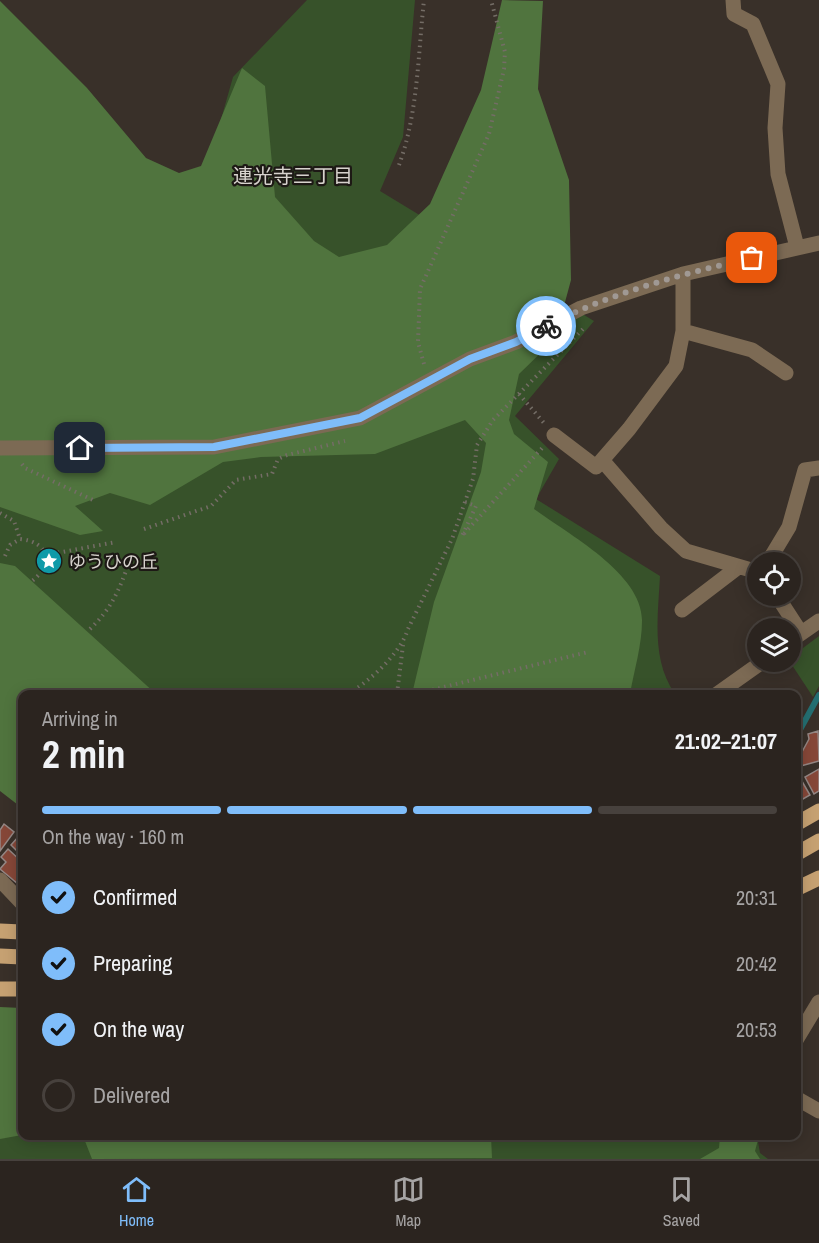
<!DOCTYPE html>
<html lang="en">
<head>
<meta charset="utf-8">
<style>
	:root { --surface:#2b241f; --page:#37302c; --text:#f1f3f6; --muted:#a6a4a4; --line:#47413d; --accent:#7fbdfa }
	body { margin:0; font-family:"Archivo Narrow","Noto Sans JP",sans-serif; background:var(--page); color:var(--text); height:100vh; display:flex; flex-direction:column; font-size:22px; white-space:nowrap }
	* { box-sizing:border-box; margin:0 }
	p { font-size:20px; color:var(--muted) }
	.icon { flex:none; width:33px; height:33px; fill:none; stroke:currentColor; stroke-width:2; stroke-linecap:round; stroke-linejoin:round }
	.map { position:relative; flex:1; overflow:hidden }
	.panel { position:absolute; left:18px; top:690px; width:783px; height:450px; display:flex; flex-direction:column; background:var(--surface); border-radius:12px; box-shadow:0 3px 15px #0003,0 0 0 2px var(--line) }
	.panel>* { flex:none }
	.controls { position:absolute; left:747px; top:552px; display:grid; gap:12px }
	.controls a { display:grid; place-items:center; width:54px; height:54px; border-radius:50%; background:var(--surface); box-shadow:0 3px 15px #0003,0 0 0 2px var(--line); font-size:30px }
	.pin { position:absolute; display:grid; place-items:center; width:51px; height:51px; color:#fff; margin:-26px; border-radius:12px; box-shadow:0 3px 9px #0006 }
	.courier { position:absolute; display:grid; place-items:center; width:60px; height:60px; margin:-30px; border:4px solid #7fbdfa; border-radius:50%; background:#fff; color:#222; box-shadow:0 2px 8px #0007 }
	.headline em { font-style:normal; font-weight:700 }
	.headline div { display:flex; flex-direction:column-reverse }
	.headline { display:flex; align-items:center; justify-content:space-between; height:102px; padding:0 24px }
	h1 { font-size:39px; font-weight:700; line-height:45px }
	.bar { display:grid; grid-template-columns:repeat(4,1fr); gap:9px 6px; align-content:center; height:72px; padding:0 24px }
	.bar i { height:8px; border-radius:4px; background:var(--line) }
	.bar .on { background:var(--accent) }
	.bar p { grid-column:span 4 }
	ol { padding:0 24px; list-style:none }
	li { display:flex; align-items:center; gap:18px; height:66px }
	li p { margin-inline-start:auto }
	li .icon { padding:6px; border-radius:50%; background:var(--accent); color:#111; stroke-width:4 }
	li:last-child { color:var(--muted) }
	li i { width:33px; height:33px; border:3px solid var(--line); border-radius:50% }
	.tab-bar { display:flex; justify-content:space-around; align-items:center; height:84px; border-top:2px solid var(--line); background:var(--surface); font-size:16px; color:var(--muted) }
	.tab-bar a { display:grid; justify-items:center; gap:3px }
	.tab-bar .on { color:var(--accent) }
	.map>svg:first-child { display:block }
	.green { fill:#37522a }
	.forest { fill:#50743e }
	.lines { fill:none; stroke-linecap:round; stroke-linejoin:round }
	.stream { stroke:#246f72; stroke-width:6 }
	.building { fill:#864738; stroke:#958784; stroke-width:1.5 }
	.path { stroke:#746d66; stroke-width:4; stroke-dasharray:1.5 4.5; stroke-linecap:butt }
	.minor { stroke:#7c6a54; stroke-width:15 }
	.major { stroke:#c6a172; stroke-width:15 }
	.done { stroke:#a09994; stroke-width:6; stroke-dasharray:0 10.8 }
	.route { stroke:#7fbdfa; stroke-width:8 }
	.labels { text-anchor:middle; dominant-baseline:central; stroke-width:4.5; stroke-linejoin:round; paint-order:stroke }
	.poi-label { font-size:18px; fill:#d7d2cd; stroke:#1d1915; text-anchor:start }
	.neighbourhood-label { font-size:20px; fill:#d7d2cd; stroke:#1d1915 }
</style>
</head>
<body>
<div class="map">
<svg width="819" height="1159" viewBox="0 0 819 1159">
	<rect width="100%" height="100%" fill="#393029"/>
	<!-- green -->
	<path class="green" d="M307,0H415L403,137L380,191L594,321L515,416L559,459L536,499L660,576C658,616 651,660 675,694H22L0,784V162L125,160L209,193L216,137L233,77Z
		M819,636V686L813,697L790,662L791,657Z
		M0,1008L22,1009V1136H757L760,1153L768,1159H0Z"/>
	<!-- forest -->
	<path class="forest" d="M502,0L543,1L538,89L569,180L571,280L555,339L519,374L509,420L514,434L548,462L534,509C568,534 643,574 642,621C642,645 634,671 630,694H412L434,602L481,472L486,443L465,420L375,454L261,457L223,462L150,505L110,493L75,506L103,531L80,535L0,507V1L87,88L146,158L179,173L201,166L242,68L265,86L275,197L314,241L339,257L387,245L430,204L481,90Z
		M0,563L15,566L156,694H22V808L0,791Z
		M0,1007L22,1008V1135L0,1139Z
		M83,1136H491L492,1158L92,1159Z
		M720,1136H759L755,1151L760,1159H700L719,1148Z"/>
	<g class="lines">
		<!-- stream -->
		<path class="stream" d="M796,737L819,695"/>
	</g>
	<!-- building -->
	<path class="building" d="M818,731L819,761L797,767L796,754L802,752L809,739L808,734Z
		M819,769V791L814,794L805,777Z
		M796,771L810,795L796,803Z
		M4,824L14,832L0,851V830Z
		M18,837L22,841V856L11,845Z
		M8,849L22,862V879L18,884L0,869L6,862L1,857Z"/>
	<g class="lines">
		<!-- path -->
		<path class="path" d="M399,165C418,113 418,55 424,0
			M424,364L418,342L420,289L489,134L504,69L505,52L491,0
			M519,394L544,423
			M22,464L25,468L95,501
			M465,502L476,506L462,536L543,447
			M0,513L14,521L20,539
			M144,529L211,506L236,480L272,474L278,459L287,455L345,441
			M46,555L116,542
			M5,556L10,545L20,539C51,542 54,567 29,583
			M90,629C110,610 118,593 127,568
			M348,694C371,680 400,654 408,629L452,539L473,479L477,445L493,420L583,329V326
			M397,694L403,645
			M415,694L588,652"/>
		<!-- minor -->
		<path class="minor" d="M733,0L734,14L753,24L778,84L775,128L778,174L797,247
			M683,331L752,350L786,373
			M554,435L596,467L629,429L676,366L683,331V274
			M0,448L214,447L360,418L470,359L516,342L581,308L683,274L819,243
			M602,460L661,528L686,551L758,572
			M768,562L789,527L805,470L819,468
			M777,596L801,633
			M682,610L737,568
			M790,641L819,621
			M717,694L762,662
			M0,880L22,903
			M796,1040L819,1002
			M796,1098L819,1111"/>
		<!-- major -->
		<path class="major" d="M796,824L819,811
			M796,854L819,841
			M796,889L819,878
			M0,931L22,932
			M0,956L22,957
			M0,989H22"/>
	</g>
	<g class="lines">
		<!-- done -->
		<path class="done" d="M546,326C611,293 681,274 752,258"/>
		<!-- route -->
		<path class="route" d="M80,448L214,447L360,418L470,359L516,342L546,326"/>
	</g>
	<!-- icons -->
	<defs>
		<g id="sight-disc" transform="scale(1.35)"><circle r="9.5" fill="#0f9aa8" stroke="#1d1915"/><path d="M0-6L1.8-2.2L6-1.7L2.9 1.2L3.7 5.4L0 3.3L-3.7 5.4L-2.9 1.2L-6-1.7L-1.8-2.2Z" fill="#fff"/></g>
	</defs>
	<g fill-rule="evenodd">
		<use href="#sight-disc" x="49" y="561"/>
	</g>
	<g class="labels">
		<!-- poi labels -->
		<g class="poi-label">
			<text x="68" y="561">ゆうひの丘</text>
		</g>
		<!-- neighbourhood labels -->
		<g class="neighbourhood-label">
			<text x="293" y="175">連光寺三丁目</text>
		</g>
	</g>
</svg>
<div class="controls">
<a><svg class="icon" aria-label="locate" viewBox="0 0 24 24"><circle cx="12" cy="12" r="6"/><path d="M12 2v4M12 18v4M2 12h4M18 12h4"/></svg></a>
<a><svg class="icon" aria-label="layers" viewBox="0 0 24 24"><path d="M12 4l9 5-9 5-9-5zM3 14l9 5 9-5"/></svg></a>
</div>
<div class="pin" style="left:752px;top:258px;background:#ea580c"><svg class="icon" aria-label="bag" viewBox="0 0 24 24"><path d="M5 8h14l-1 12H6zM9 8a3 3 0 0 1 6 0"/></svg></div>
<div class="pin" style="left:80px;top:448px;background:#1f2937"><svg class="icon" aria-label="home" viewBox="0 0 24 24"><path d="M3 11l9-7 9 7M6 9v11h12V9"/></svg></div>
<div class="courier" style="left:546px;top:326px"><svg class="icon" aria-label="bike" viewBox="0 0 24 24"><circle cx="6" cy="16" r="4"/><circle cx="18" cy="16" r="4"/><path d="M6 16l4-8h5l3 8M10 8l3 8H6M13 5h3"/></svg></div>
<section class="panel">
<div class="headline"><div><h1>2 min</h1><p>Arriving in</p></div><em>21:02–21:07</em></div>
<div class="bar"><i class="on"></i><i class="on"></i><i class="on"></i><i></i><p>On the way · 160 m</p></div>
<ol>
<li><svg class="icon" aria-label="check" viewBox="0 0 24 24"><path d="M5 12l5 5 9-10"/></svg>Confirmed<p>20:31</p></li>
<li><svg class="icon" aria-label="check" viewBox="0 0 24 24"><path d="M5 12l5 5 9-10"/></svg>Preparing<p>20:42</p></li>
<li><svg class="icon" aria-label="check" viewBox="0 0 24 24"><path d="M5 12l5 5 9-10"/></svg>On the way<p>20:53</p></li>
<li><i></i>Delivered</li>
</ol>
</section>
</div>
<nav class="tab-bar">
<a class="on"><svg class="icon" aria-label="home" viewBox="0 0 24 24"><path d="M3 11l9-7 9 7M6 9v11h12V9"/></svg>Home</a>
<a><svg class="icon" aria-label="map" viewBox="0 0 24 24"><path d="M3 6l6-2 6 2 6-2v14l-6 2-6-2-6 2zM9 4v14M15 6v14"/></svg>Map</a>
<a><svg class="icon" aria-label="saved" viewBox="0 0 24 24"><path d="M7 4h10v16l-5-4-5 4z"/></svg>Saved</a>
</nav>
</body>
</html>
